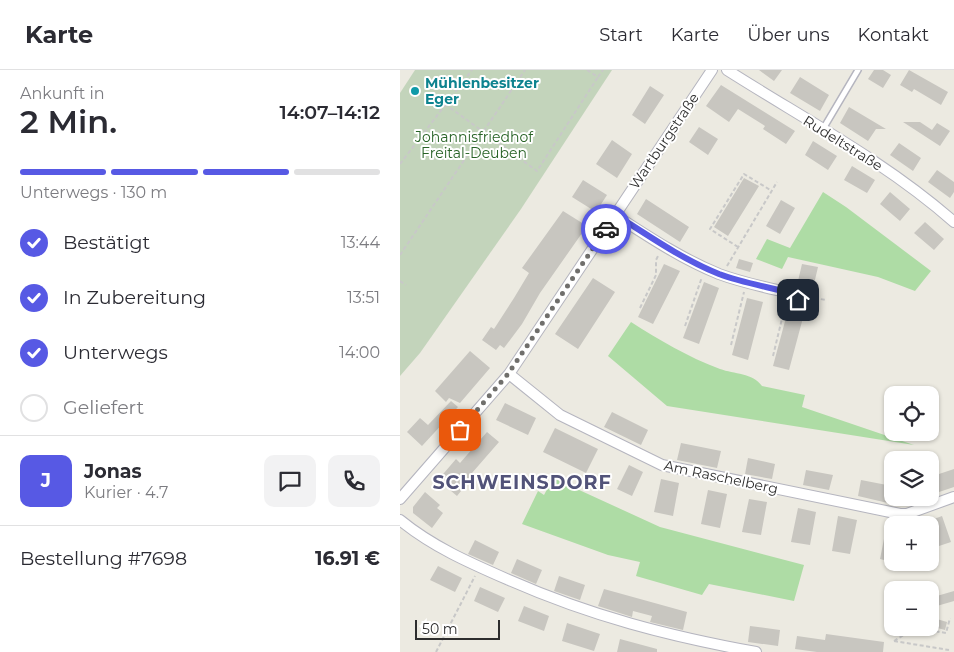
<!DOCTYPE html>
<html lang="de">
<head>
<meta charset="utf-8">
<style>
	:root { --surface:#fff; --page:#f2f2f3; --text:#2b2b33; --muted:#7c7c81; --line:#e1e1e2; --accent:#5759e4 }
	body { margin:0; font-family:Montserrat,sans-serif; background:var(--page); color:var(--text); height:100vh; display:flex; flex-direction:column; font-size:19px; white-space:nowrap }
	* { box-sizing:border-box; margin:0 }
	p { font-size:16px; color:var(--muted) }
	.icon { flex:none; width:28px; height:28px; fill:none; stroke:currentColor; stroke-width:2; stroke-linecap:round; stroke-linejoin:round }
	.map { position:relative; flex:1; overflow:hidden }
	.side { display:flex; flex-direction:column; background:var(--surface); width:400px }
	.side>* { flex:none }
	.fabs { position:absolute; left:484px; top:316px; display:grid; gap:10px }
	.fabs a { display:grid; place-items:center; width:55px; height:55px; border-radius:10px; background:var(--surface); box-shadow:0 1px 4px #0004; font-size:25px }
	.scale { position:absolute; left:15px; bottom:12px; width:85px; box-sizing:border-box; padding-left:5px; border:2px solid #2d2d2d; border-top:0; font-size:14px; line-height:18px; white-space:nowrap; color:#2d2d2d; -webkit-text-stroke:4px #fff; paint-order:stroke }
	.pin { position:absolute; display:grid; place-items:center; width:42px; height:42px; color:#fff; margin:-21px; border-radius:10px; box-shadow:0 2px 8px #0006 }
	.courier { position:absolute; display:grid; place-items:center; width:50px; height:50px; margin:-25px; border:4px solid #5759e4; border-radius:50%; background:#fff; color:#222; box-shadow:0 1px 6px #0007 }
	.head em { font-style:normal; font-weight:600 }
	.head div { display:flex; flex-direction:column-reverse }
	.head { display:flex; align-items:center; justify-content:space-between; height:85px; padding:0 20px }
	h1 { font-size:32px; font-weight:600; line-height:38px }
	.bar { display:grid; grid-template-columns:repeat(4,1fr); gap:8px 5px; align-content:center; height:60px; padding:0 20px }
	.bar i { height:6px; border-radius:4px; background:var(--line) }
	.bar .active { background:var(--accent) }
	.bar p { grid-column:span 4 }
	.line { display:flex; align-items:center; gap:12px; padding:0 20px; border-top:1px solid var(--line) }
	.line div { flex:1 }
	.round { display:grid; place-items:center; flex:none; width:52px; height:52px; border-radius:10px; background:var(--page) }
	ol { padding:0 20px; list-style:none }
	li { display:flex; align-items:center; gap:15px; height:55px }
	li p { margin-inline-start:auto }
	li .icon { padding:5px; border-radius:50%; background:var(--accent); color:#fff; stroke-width:4 }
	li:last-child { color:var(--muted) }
	li i { width:28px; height:28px; border:2px solid var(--line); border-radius:50% }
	header { display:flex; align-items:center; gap:30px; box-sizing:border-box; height:70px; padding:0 25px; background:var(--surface); border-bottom:1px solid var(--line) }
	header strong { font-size:24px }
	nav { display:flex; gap:28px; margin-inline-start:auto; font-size:18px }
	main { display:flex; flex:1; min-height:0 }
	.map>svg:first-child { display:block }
	.green { fill:#aedca5 }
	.cemetery { fill:#c3d4bb }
	.building { fill:#c8c6c0 }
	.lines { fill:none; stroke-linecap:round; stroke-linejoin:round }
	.lane-casing { stroke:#b5b5bf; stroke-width:8 }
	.street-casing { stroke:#b5b5bf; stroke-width:12 }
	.path { stroke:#c8c8c8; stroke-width:2; stroke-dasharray:4 2.5; stroke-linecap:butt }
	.lane { stroke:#fff; stroke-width:5 }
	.street { stroke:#fff; stroke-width:10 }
	.done { stroke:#706f6c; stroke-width:5; stroke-dasharray:0 9 }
	.route { stroke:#5759e4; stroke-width:6 }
	.culture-dot { fill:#0f9aa8; stroke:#fff; stroke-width:2 }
	.labels { text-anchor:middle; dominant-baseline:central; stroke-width:4; stroke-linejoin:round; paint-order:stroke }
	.culture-label { font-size:14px; font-weight:bold; fill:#0d838f; stroke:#fff; text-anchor:start }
	.park-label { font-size:14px; fill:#276225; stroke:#fff }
	.street-label { font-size:14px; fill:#2d2d2d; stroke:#fff }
	.district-label { font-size:19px; font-weight:bold; letter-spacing:1px; fill:#525379; stroke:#fff }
</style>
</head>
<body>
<header>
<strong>Karte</strong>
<nav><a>Start</a><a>Karte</a><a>Über uns</a><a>Kontakt</a></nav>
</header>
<main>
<section class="side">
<div class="head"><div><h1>2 Min.</h1><p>Ankunft in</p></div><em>14:07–14:12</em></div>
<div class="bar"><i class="active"></i><i class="active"></i><i class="active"></i><i></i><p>Unterwegs · 130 m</p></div>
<ol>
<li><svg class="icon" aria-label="check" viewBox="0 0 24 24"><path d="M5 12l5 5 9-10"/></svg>Bestätigt<p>13:44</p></li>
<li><svg class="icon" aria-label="check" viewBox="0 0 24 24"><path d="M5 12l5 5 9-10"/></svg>In Zubereitung<p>13:51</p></li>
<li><svg class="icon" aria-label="check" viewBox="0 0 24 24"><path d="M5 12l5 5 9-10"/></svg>Unterwegs<p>14:00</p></li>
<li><i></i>Geliefert</li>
</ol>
<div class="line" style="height:90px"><b class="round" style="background:var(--accent);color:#fff">J</b><div><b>Jonas</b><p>Kurier · 4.7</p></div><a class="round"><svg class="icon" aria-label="chat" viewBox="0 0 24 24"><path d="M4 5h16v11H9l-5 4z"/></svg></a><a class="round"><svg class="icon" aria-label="phone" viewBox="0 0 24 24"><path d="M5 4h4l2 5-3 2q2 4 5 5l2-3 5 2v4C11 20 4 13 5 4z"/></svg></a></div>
<div class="line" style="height:65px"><div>Bestellung #7698</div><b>16.91 €</b></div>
</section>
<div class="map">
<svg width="554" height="582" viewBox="0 0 554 582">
	<rect width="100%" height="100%" fill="#eceae1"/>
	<!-- green -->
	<path class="green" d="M423,122L446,137L531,201L515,221L478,207L388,187L382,199L356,189L367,169L390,178Z
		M231,252C259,270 288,287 320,299C334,304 353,303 362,316L405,325L402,337L514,375L267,336L208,286Z
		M153,408L260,457L404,495L394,531L309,514L302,525L236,506L240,492L208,485L122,454L138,421L144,425Z"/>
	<!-- cemetery -->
	<path class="cemetery" d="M15,0H212L121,139L20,283L0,306V23Z"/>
	<!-- building -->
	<path class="building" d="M359,0H382L374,11Z
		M474,0H483L491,5L483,18L468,9Z
		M509,0L548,22L541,35L514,19L512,22L500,15Z
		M400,7L429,25L420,41L390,23Z
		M321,15L395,61L386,74L363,59L365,56L338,39L329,52L306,36Z
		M250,16L264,25L245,54L232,45Z
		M449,37L486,59H476L468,71L440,53Z
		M503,52H520L532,60L537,53L550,61L540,76Z
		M299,57L318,69L308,85L289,72Z
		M212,70L232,84L217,108L196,94Z
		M413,71L437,86L428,100L405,85Z
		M499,73L521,88L513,101L490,85Z
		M452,96L475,110L467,123L444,110Z
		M537,100L554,112V122L550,128L528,112Z
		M344,108L359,116L328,166L314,157Z
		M183,110L207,125L196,142L172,127Z
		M490,122L510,139L500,151L480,134Z
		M246,129L289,157L280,172L237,144Z
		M381,130L395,138L380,164L366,156Z
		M163,141L187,156L140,223L122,254L104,278L100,275L96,280L82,270L91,257L94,259L114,228L129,203L122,198Z
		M525,152L544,169L534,180L514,163Z
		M339,189L353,193L350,202L336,198Z
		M264,194L280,201L253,254L238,247Z
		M402,194L418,197L414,214L398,211Z
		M193,208L215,222L178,279L155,264Z
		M304,212L319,218L299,274L283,268Z
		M347,228L363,232L348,290L332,285Z
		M388,240L404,244L389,300L373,296Z
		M70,281L90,298L60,333L49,328L46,332L35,321Z
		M51,331L58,337L22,376L7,362L20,348L28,355Z
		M105,333L136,348L128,365L96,350Z
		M212,342L248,360L241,375L204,357Z
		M155,358L198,379L186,403L143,382Z
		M87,362L99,372L72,403L74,405L57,426L38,410L56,389L60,393Z
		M281,373L321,381L317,398L277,390Z
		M348,388L375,394L372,409L345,404Z
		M229,395L243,402L232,426L217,419Z
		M554,399V417L530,425V407Z
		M406,400L433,405L429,420L403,415Z
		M261,409L279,413L273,446L254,442Z
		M461,410L492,416V434L458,426Z
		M308,420L327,424L320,458L301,454Z
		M25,422L40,435L37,438L43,443L32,458L13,443V437Z
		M349,429L367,432L361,465L342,462Z
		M398,438L416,442L410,475L391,472Z
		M438,446L457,450L450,484L432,481Z
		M542,446L551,472L536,477L530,461V455H528L526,452Z
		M488,449L492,450V492L480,489Z
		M75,470L99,482L93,495L68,484Z
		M117,489L142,500L136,514L111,503Z
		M38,496L62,508L55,522L30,510Z
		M159,506L185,515L180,530L154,521Z
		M80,517L105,528L98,542L74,531Z
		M204,519L287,542L283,560L250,552L252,546L233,541L232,547L198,536Z
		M554,521V531L530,538V528Z
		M124,536L149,546L144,561L118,551Z
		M530,547L547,552L545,560L530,556Z
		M167,553L200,564L194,581L162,571Z
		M350,556L380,560L378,576L348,572Z
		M426,564L484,572L483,582H417L395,579L397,566L425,570Z
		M220,569L257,579V582H217Z"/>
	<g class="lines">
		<!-- lane casing -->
		<g class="lane-casing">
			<path id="lane" d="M423,59L458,0"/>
		</g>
		<!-- street casing -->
		<g class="street-casing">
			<path id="street" d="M327,0C404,49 486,92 554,152
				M215,145C249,167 282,189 319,204C343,213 369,218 394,224L398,230
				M109,304L160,345L262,395L500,444H507L554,427
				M0,429L109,304L312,0
				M0,450C33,477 70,493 109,510C191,546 268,566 356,582"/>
		</g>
		<!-- path -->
		<path class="path" d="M187,0L198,7L203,0
			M45,34L137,101L198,7
			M0,94L72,0
			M338,177L310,159L344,104L372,121
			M0,185L125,0
			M327,196L377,112
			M0,211L6,215
			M408,227L426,230
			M240,238L256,205V190L259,184
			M285,256L302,207
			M331,275L344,222
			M373,286L386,232
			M494,571L515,558L546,563L550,548
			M494,571L549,580
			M36,582L75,506"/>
		<!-- lane -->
		<use href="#lane" class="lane"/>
		<!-- street -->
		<use href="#street" class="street"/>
	</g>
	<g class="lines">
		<!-- done -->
		<path class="done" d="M60,360L108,304L206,159"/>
		<!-- route -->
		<path class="route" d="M206,159L216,145C249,166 282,189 319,204C343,213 369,217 394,224L398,230"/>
	</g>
	<!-- markers -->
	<circle class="culture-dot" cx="15" cy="21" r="5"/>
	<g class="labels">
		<!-- culture labels -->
		<g class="culture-label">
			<text x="25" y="13">Mühlenbesitzer<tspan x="25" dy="16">Eger</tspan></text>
		</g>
		<!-- park labels -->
		<g class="park-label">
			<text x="74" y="67">Johannisfriedhof<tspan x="74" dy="16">Freital-Deuben</tspan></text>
		</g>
		<!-- street labels -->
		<g class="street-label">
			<text transform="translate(264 71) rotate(-56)">Wartburgstraße</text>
			<text transform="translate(443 73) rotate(32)">Rudeltstraße</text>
			<text transform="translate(321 407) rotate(12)">Am Raschelberg</text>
		</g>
		<!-- district labels -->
		<g class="district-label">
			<text x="122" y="412">SCHWEINSDORF</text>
		</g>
	</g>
</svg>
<div class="fabs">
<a><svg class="icon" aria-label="locate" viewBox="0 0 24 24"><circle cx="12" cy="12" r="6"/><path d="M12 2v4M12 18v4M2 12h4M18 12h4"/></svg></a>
<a><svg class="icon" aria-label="layers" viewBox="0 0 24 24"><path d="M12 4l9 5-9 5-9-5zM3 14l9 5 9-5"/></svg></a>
<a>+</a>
<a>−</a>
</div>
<div class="scale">50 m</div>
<div class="pin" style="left:60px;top:360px;background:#ea580c"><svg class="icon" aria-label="bag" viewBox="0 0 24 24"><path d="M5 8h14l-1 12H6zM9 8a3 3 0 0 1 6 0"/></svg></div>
<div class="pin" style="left:398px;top:230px;background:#1f2937"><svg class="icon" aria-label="home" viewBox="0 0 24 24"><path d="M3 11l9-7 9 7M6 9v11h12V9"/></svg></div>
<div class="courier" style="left:206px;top:159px"><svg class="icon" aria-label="car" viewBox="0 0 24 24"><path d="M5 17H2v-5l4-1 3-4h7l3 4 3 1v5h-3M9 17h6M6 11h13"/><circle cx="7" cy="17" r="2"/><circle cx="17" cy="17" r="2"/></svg></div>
</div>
</main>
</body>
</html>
